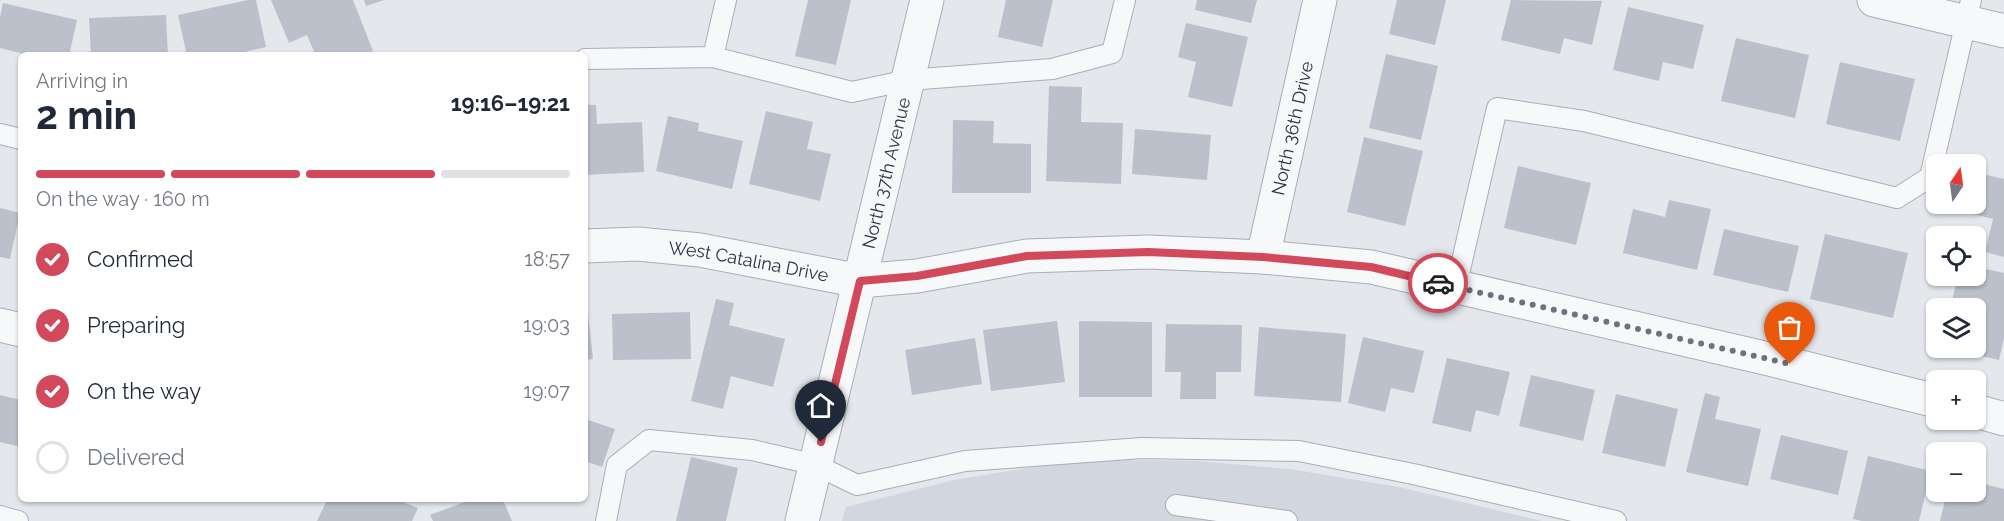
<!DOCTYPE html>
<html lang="en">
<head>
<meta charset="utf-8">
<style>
	:root { --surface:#fff; --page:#f2f2f3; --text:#1f2937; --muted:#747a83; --line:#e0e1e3; --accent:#d1495b }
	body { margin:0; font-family:Raleway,sans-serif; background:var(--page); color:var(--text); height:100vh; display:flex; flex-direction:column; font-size:22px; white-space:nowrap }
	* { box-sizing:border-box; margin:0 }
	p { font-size:20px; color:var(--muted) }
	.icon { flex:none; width:33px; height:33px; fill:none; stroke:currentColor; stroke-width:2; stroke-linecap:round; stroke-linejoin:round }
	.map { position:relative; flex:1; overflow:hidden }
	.drawer { position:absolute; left:18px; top:52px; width:570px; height:450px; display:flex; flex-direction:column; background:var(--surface); border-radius:9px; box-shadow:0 2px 4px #0004 }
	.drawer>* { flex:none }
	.needle { width:39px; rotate:13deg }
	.buttons { position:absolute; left:1926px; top:154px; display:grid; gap:12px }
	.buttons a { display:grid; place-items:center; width:60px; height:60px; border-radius:9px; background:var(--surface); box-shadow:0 2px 4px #0004; font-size:30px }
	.pin { position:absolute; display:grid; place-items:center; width:51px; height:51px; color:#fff; margin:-62px -26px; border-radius:50% 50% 50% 0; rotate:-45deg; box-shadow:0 0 6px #0007 }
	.pin .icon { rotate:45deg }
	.courier { position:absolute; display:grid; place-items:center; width:60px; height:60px; margin:-30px; border:4px solid #d1495b; border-radius:50%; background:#fff; color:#222; box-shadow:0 2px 8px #0007 }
	.summary em { font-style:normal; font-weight:700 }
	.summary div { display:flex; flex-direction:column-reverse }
	.summary { display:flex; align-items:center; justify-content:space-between; height:102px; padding:0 18px }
	h1 { font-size:39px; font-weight:700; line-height:45px }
	.bar { display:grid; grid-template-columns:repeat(4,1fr); gap:9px 6px; align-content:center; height:72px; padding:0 18px }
	.bar i { height:8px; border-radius:4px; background:var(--line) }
	.bar .on { background:var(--accent) }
	.bar p { grid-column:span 4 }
	ol { padding:0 18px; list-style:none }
	li { display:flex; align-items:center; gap:18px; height:66px }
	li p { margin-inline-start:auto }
	li .icon { padding:6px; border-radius:50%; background:var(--accent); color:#fff; stroke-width:4 }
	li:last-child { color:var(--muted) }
	li i { width:33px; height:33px; border:3px solid var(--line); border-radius:50% }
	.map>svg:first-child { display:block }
	.built { fill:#d2d6de }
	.building { fill:#bbc0ca }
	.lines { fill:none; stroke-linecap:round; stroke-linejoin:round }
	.lane-casing { stroke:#a9aeb7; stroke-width:22 }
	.street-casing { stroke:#a9aeb7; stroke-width:35 }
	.lane { stroke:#f7f8fa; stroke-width:20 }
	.street { stroke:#f7f8fa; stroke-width:33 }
	.done { stroke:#6c737f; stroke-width:6; stroke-dasharray:0 10.8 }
	.route { stroke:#d1495b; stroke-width:8 }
	.labels { text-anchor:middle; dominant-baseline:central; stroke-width:4.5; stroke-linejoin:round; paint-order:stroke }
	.street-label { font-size:18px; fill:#2b3445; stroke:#f4f6f9 }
</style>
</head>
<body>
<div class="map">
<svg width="2004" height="521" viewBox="0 0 2004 521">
	<rect width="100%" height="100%" fill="#e4e7ec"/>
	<!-- built -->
	<path class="built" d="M1113,460L1198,461L1289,469L1399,487L1542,521H842L846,507L954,480L1039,466Z"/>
	<!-- building -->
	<path class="building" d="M248,0H256L266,47L227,56H187L178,15Z
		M271,0H353L373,51L362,56H316L307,35L289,43Z
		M364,0H384L366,6Z
		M808,0H851L836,65L795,56Z
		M1006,0H1053L1042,47L998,37Z
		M1197,0H1257L1251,23L1195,10Z
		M1397,0H1446L1435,45L1389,34Z
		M1511,0L1602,1L1592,45L1564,38L1560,54L1501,40Z
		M3,3L77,20L69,56H32L0,48V17Z
		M1628,7L1704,25L1693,69L1663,62L1659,81L1613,70Z
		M166,15L168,56H91L89,18Z
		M1186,23L1248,37L1232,107L1188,97L1196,62L1178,57Z
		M1736,38L1809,55L1795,118L1721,101Z
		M1386,54L1438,66L1421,140L1369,128Z
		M1840,62L1915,79L1900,141L1826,124Z
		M1049,86L1082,87L1081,122L1123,123L1121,184L1046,181Z
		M585,105H596L597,124L642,122L644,172L585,175Z
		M766,111L813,122L807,149L831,154L820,201L749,184Z
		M668,116L699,123L698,131L743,141L732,189L656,171Z
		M953,120L994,121L993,143L1031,144V193H952Z
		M1135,129L1211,135L1207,180L1132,174Z
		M1364,137L1423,151L1405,226L1347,212Z
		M1518,166L1591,183L1576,245L1504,228Z
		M1978,173L2004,179V257L1985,252L1993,219L1969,213L1971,204H1976V184Z
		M1669,200L1711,209L1697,270L1623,253L1633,209L1665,217Z
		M0,208L20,213L10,259L0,257Z
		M1724,229L1799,246L1788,292L1713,275Z
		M1825,234L1908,253L1893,318L1810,299Z
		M1976,267L2004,273V338L1999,360L1951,349L1976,348V309H1950L1958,276H1976Z
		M716,299L734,303L729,325L785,339L773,387L731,376L723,409L691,401Z
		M690,312L691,359L613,360L612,314Z
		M585,314H588L593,359L585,360Z
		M1057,321L1065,382L991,391L983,330Z
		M1079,321L1152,322V397H1079Z
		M1166,324L1242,325L1241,372H1216V399H1180L1181,372H1165Z
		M1259,327L1346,334L1341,402L1254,396Z
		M1363,337L1424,351L1414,393L1391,388L1385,412L1348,403Z
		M975,338L982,384L912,395L905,350Z
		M1447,358L1510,372L1499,416L1476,410L1471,432L1432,423Z
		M1531,375L1595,390L1583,441L1519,426Z
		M1705,393L1720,397L1715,419L1761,429L1748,486L1686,472Z
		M1616,394L1678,409L1665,467L1602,453Z
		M0,395L21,400V447L0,442Z
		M585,419L615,429L602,467L585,461Z
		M1781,435L1848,451L1838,495L1770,479Z
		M1868,456L1931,471L1919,521H1862L1853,519Z
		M691,457L738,468L726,521H676Z
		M1976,482L2004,489V521H1940L1947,492H1976Z
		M327,500H398L418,508L412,521H317Z
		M470,500H503L512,521H433L430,515Z"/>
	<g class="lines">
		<!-- lane casing -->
		<g class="lane-casing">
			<path id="lane" d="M713,57L726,0
				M585,59L713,57L852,92L908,80L1052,69L1112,53L1125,0
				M0,134L21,139
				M1456,287L1497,108L1584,121L1897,198L1930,177L1971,0
				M1176,505L1287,521
				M0,516L18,521
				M606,521L617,465L649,440L752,450L816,465L857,485L965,461L1142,448L1299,451L1413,474L1616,521"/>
		</g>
		<!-- street casing -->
		<g class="street-casing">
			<g id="street">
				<path d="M1874,0L2004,31"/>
				<path id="s1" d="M585,246L638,244L700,250L860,281L917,276L1027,256L1148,252L1263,257L1371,267L1769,359L1936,401"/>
				<path id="s2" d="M1263,257L1320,0"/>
				<path d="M0,325L21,330"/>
				<path d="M1976,411L2004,419"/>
				<path id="s3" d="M802,521L927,0"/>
			</g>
		</g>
		<!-- lane -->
		<use href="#lane" class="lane"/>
		<!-- street -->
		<use href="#street" class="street"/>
	</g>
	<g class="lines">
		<!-- done -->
		<path class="done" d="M1438,283L1790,364"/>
		<!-- route -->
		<path class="route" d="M821,442L860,281L917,276L1027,256L1148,252L1263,257L1371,267L1438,283"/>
	</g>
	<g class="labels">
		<!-- street labels -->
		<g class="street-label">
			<text stroke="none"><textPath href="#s2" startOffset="132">North 36th Drive</textPath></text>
			<text stroke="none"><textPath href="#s3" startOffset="358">North 37th Avenue</textPath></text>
			<text stroke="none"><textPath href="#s1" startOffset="165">West Catalina Drive</textPath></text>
		</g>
	</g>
</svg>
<div class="buttons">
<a><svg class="needle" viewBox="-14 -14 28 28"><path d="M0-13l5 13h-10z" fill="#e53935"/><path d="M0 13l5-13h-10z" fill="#747a83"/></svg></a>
<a><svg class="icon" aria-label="locate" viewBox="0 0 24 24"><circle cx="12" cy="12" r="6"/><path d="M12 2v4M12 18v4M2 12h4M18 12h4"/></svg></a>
<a><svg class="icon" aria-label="layers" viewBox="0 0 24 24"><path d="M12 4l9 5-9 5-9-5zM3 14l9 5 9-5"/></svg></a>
<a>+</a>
<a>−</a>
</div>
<div class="pin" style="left:1790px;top:364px;background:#ea580c"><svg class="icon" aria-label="bag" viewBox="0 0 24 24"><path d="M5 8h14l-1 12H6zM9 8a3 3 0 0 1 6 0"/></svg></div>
<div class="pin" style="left:821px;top:442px;background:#1f2937"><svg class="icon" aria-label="home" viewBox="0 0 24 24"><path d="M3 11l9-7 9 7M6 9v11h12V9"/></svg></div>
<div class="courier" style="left:1438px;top:283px"><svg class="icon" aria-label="car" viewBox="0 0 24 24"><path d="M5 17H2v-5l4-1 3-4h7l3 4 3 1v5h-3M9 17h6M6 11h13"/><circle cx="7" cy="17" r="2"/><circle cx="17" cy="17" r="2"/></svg></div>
<section class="drawer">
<div class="summary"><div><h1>2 min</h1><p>Arriving in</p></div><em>19:16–19:21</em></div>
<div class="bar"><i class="on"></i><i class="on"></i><i class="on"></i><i></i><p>On the way · 160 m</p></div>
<ol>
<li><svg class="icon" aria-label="check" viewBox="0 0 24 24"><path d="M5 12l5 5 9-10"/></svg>Confirmed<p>18:57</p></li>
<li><svg class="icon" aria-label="check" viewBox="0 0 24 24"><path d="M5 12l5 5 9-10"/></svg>Preparing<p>19:03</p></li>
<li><svg class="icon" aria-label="check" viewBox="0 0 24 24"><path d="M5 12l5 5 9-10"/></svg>On the way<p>19:07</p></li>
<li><i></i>Delivered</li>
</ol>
</section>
</div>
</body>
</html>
